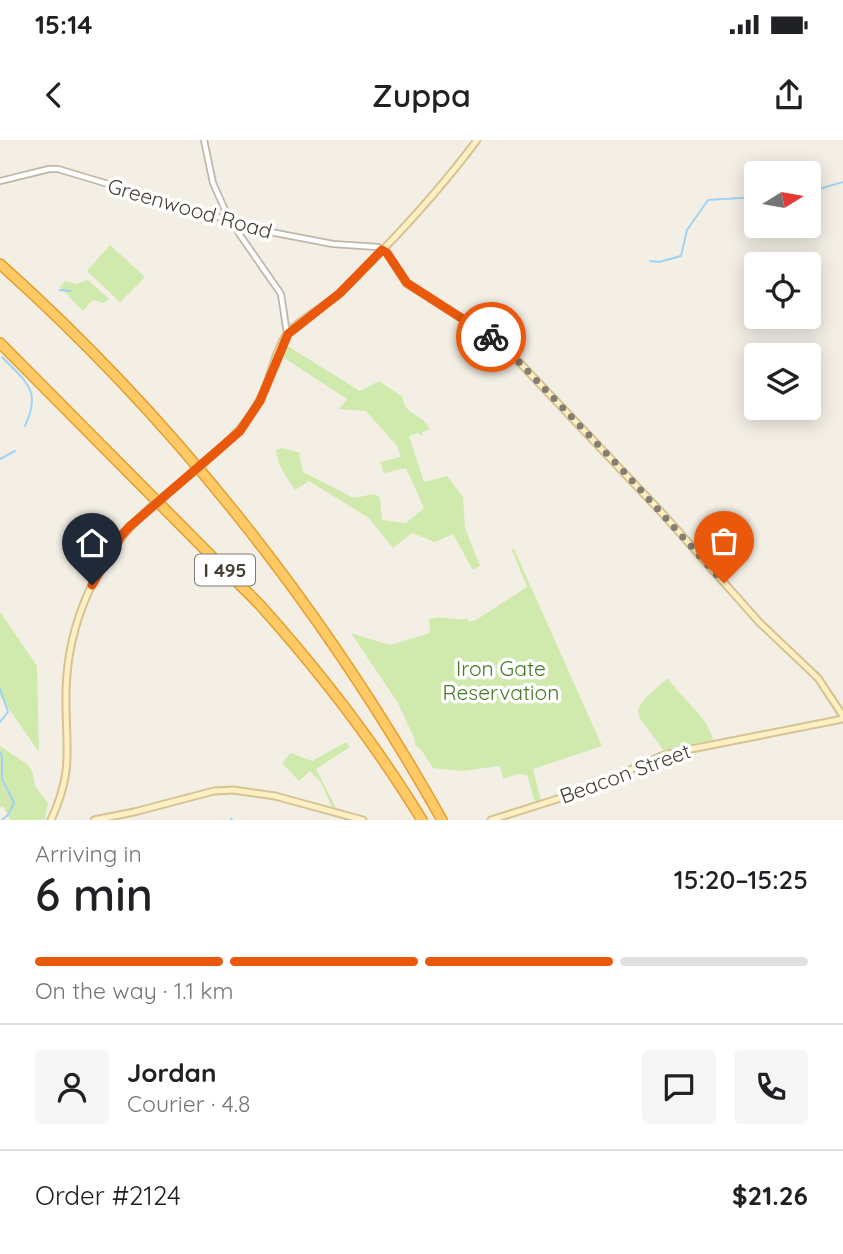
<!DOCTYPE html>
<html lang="en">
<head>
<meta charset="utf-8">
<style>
	:root { --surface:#fff; --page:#f6f6f6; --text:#202124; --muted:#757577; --line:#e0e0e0; --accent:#ea580c }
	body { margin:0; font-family:Quicksand,sans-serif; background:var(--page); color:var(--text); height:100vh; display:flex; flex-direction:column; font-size:26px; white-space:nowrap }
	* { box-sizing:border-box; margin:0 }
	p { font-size:23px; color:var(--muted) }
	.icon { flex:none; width:38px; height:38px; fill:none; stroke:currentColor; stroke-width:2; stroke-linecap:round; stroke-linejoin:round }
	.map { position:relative; height:680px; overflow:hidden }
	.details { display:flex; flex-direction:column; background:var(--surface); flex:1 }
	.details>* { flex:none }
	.needle { width:46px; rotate:79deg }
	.tools { position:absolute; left:744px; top:21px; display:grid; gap:14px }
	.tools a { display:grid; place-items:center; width:77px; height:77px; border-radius:7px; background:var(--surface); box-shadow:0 4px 18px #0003; font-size:35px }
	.pin { position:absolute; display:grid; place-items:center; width:60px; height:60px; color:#fff; margin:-72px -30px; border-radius:50% 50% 50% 0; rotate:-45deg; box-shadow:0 0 7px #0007 }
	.pin .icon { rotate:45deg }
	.courier { position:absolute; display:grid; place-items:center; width:70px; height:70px; margin:-35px; border:5px solid #ea580c; border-radius:50%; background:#fff; color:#222; box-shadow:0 2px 9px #0007 }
	.summary em { font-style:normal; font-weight:600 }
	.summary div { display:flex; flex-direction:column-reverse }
	.summary { display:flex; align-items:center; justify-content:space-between; height:119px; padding:0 35px }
	h1 { font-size:46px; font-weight:600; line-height:52px }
	.bar { display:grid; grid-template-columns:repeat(4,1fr); gap:10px 7px; align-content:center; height:84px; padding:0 35px }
	.bar i { height:9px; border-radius:5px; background:var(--line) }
	.bar .selected { background:var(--accent) }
	.bar p { grid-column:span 4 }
	.line { display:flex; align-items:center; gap:18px; padding:0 35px; border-top:2px solid var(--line) }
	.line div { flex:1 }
	.round { display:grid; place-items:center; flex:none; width:74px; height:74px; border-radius:7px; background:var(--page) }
	.status { display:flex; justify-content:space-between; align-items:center; height:49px; padding:0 35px; background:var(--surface); direction:ltr }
	.status svg { height:19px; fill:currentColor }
	header { display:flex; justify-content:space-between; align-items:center; height:91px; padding:0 35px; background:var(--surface); font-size:32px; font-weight:600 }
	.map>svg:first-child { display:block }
	.green { fill:#cfeaac }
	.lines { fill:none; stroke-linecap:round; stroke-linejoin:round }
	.stream { stroke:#9fd2f3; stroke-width:2 }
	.tertiary-casing { stroke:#bfb7a8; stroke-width:8 }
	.secondary-casing { stroke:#d6c393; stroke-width:9 }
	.motorway-casing { stroke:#e39f30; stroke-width:12 }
	.tertiary { stroke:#fff; stroke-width:4.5 }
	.secondary { stroke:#fff0c4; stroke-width:5 }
	.motorway { stroke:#ffca65; stroke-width:9 }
	.secondary-bridge-casing { stroke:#d6c393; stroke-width:9; stroke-linecap:butt }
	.secondary-bridge { stroke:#fff0c4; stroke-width:5 }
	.done { stroke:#837d73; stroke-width:7; stroke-dasharray:0 12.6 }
	.route { stroke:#ea580c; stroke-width:9 }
	.labels { text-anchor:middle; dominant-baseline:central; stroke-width:7; stroke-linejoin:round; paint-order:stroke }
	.shield { fill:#fff; stroke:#7e7972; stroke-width:2 }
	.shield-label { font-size:19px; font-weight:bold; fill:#463f35 }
	.street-label { font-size:21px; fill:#463f35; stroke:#fff }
	.park-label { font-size:21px; fill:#477a26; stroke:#fff }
</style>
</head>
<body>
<div class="status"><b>15:14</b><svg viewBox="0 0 49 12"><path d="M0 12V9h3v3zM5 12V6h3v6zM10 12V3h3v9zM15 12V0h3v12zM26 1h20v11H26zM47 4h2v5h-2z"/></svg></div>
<header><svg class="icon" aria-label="back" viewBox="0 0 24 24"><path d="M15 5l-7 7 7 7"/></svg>Zuppa<svg class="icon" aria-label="share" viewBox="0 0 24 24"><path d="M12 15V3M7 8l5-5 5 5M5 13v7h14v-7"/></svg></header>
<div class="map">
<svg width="843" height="680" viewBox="0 0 843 680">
	<rect width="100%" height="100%" fill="#f3efe5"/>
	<!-- green -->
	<path class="green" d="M110,105L145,137L120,162L87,131Z
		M88,140L109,159L104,163L93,160L83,171L60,147L65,141L76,144Z
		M286,205L360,251L379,241L403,257C403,275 421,272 430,289L422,292L423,296L417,293L409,296L424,342L447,336L463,357L465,388L480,426L473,430L453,394L435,402L412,393L393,408L369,378L309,341L295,350C287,339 278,325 276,311L281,308L299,312L303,332L354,358L374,354L380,357L382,380L406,383L424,368L406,328L384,333L380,322L401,317L397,306L366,271L339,269L347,259L281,216Z
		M514,409L602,606L533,629L541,660L535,662L527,635L517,634L503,639L500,626L462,631L433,628L422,611L415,605V600L398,563L351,493L390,505L430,493L429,480C441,474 453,481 467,479L469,482L476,480L527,447L512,410Z
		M0,472L37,526L39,612L0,556Z
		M668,538C681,559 708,576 713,600L679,606L664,611C635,568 623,577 668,538Z
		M346,602L350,607L316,629L336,668L332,667L321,643L310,631L299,641L282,623L291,613L312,621Z
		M0,606L28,625L33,634L35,646L48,663L45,680H10L3,666L0,668Z"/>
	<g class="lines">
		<!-- stream -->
		<path class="stream" d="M808,48L819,49L843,42
			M650,121L659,122L681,116L687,90L708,60L756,57
			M60,150L71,151
			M2,217C26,242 42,250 25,286
			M0,319L15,311
			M0,549L8,572L0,582
			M0,612L2,617V639L14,663L8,675L2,680
			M231,679L232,680"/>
		<!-- tertiary casing -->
		<g class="tertiary-casing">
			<path id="tertiary" d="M204,0L213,43L225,70L240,95L281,154L287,194
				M0,41L49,29H58L265,91L333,104L378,107L382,110"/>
		</g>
		<!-- secondary casing -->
		<g class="secondary-casing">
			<path id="secondary" d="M382,110L387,113L406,143L491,197L520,223L663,374L759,482L818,538L843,576
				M205,322C231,300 252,280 265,248C272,231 276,209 287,194C297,181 328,165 342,151C390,104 437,54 477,0
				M51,680C75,628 65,606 66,553C67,483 98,413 151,367
				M94,680L134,672L214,651L233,650L275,656L363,680
				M491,680L586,650L661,616L676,612L843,579"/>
		</g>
		<!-- motorway casing -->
		<g class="motorway-casing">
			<path id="motorway" d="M0,124C177,282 326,473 442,680
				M0,203L260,465C320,532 375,603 422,680"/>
		</g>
		<!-- tertiary -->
		<use href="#tertiary" class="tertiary"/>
		<!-- secondary -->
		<use href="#secondary" class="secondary"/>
		<!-- motorway -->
		<use href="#motorway" class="motorway"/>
		<!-- secondary-bridge casing -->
		<g class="secondary-bridge-casing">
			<path id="secondary-bridge" d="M151,367L205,322"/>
		</g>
		<!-- secondary-bridge -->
		<use href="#secondary-bridge" class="secondary-bridge"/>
	</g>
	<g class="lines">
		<!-- done -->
		<path class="done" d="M491,197L520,223L628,336L724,443"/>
		<!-- route -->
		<path class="route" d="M92,445L121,396L129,387L240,291L260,261L288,194L340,153L382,110L387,113L407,143L491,197"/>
	</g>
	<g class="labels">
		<!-- shield labels -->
		<rect class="shield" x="195" y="414.5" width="60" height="31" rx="5"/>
		<g class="shield-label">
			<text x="225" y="430">I 495</text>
		</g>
		<!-- street labels -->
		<g class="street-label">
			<text transform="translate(190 68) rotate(16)">Greenwood Road</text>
			<text transform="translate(625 633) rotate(-20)">Beacon Street</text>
		</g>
		<!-- park labels -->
		<g class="park-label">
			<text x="501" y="528">Iron Gate<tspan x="501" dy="24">Reservation</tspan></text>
		</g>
	</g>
</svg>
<div class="tools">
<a><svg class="needle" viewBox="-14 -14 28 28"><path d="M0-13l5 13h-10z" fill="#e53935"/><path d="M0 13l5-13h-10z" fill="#757577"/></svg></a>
<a><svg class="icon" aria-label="locate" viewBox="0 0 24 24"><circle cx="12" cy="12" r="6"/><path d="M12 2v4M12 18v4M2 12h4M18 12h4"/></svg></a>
<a><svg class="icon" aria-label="layers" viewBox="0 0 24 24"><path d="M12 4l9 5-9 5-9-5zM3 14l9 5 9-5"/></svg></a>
</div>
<div class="pin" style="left:724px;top:443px;background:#ea580c"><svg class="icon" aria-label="bag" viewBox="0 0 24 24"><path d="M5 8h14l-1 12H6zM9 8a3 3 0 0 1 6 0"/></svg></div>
<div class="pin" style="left:92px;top:445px;background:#1f2937"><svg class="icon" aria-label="home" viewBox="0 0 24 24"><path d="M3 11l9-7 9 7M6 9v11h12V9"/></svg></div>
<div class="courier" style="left:491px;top:197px"><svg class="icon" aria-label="bike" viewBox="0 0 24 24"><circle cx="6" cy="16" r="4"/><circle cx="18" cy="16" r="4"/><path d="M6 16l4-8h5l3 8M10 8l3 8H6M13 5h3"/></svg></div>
</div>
<section class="details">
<div class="summary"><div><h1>6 min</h1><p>Arriving in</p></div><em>15:20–15:25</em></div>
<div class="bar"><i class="selected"></i><i class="selected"></i><i class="selected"></i><i></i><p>On the way · 1.1 km</p></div>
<div class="line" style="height:126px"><a class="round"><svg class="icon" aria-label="person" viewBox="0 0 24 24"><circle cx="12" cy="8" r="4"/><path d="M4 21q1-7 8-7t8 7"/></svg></a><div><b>Jordan</b><p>Courier · 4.8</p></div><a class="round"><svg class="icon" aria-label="chat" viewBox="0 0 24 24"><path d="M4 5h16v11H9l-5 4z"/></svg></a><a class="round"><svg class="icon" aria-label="phone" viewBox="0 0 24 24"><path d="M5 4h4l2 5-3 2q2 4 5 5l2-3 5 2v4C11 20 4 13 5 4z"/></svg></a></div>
<div class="line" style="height:91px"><div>Order #2124</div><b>$21.26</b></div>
</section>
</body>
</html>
